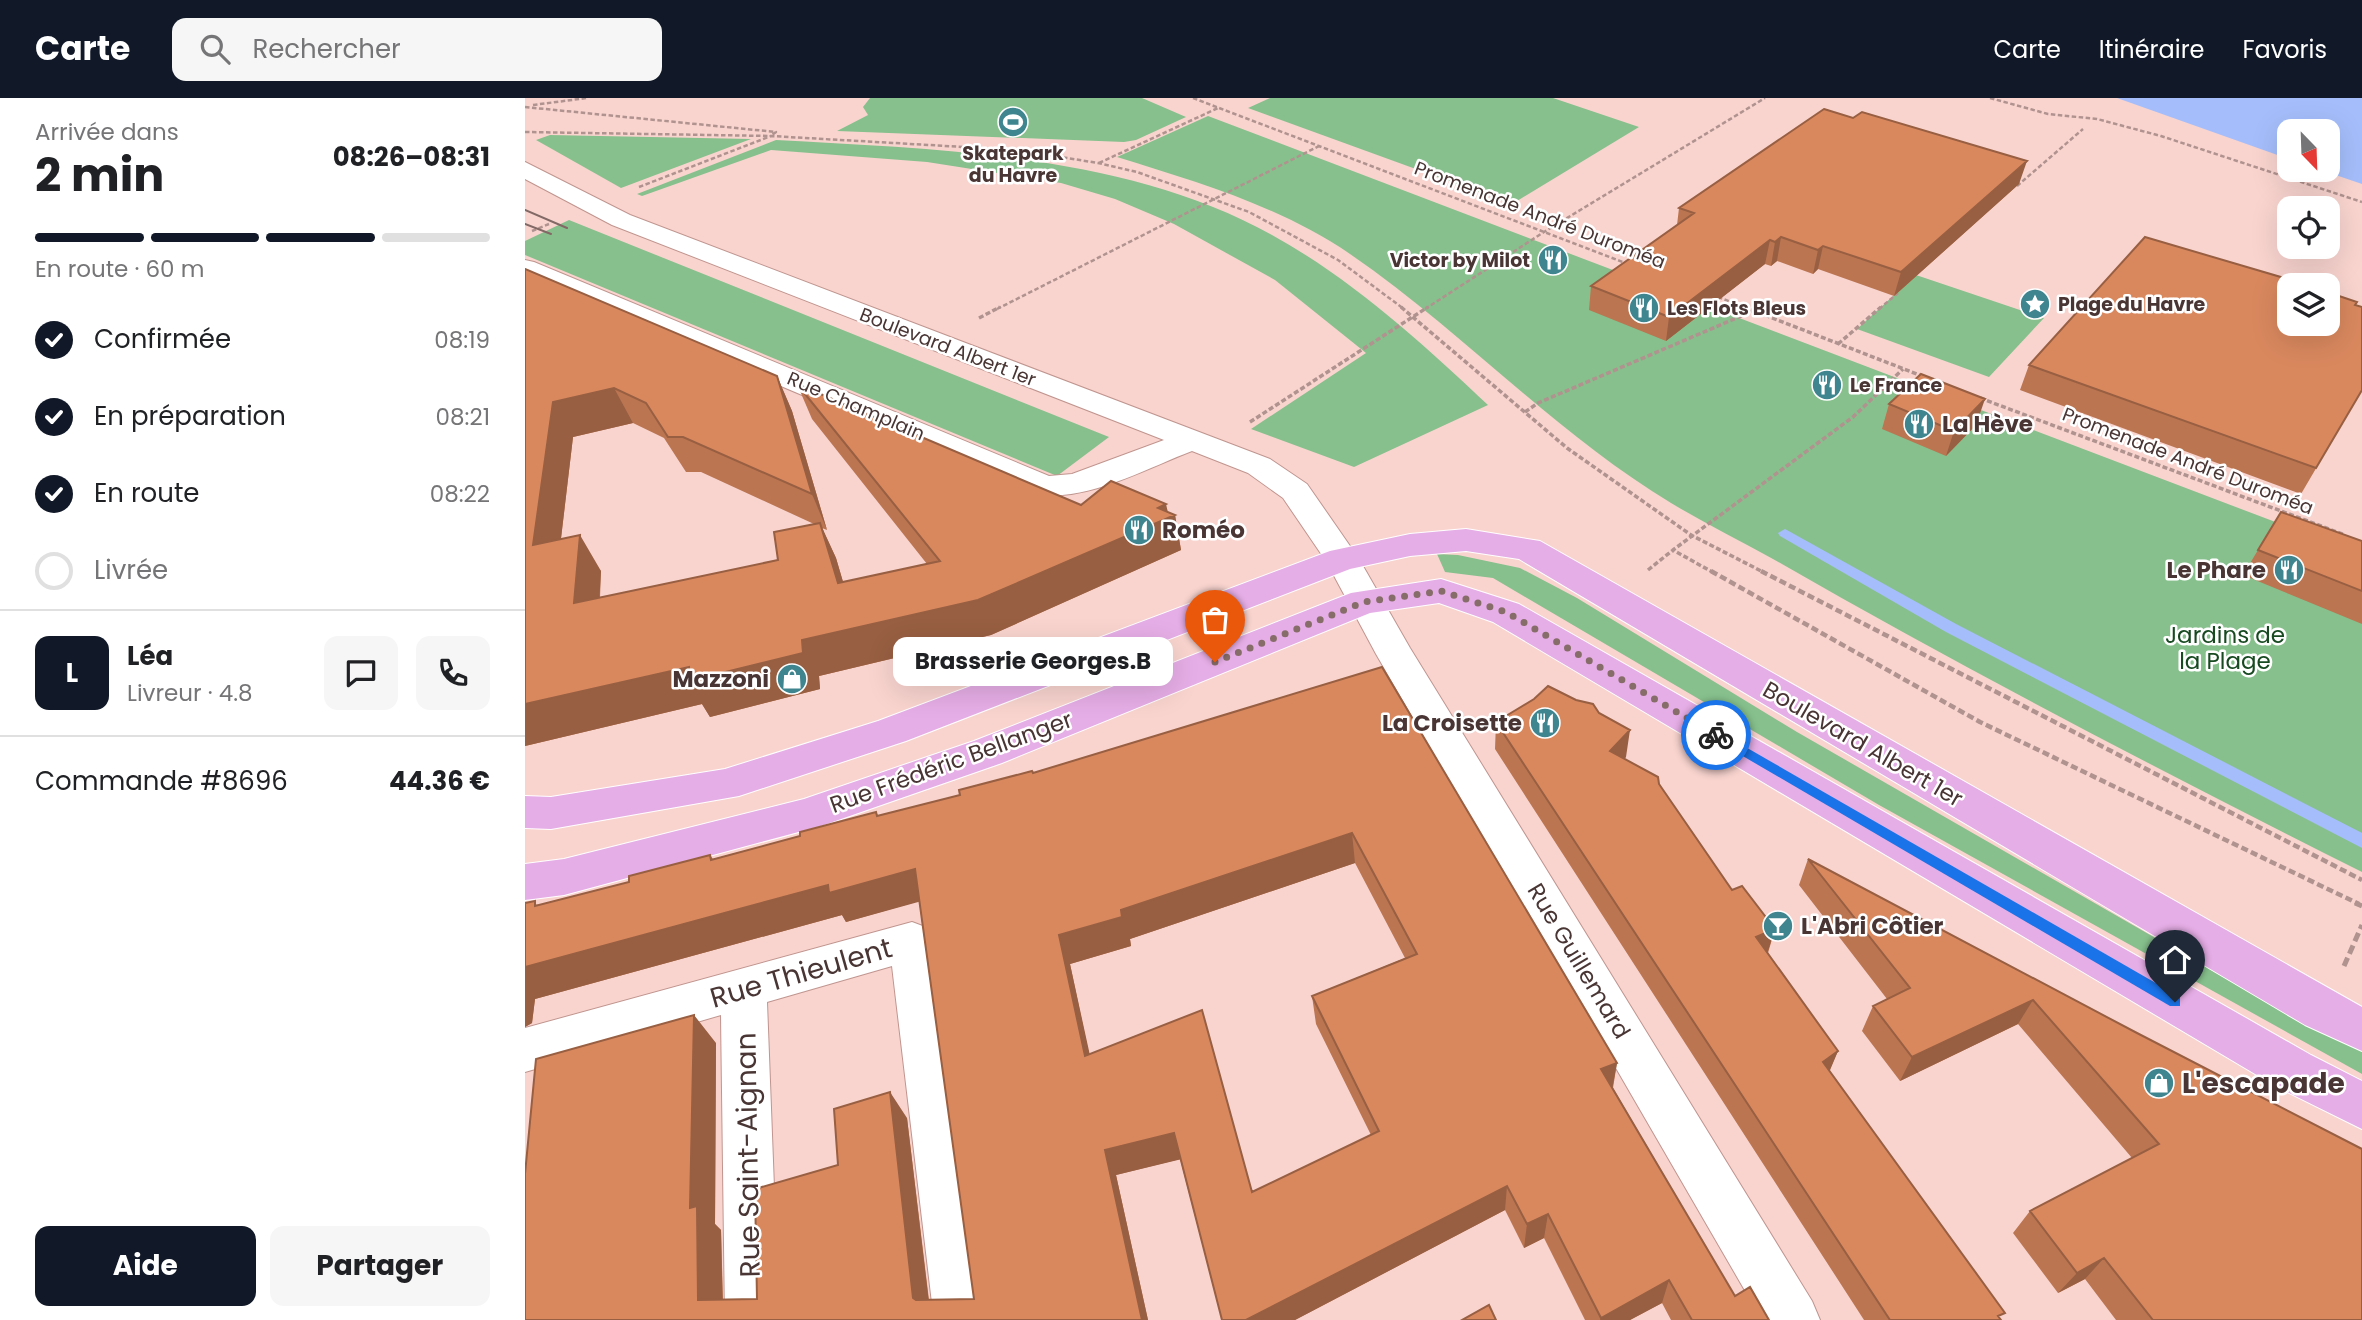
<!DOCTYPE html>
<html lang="fr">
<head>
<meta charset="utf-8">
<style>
	:root { --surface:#fff; --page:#f6f6f6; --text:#202124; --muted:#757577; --line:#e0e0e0; --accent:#111827 }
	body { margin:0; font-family:Poppins,sans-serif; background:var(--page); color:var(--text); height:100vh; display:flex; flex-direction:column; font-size:26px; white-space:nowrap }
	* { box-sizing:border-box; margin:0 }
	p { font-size:23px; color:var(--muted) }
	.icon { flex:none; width:38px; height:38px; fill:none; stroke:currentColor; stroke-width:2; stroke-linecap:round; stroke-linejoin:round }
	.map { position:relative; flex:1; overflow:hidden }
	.panel { display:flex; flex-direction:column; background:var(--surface); width:525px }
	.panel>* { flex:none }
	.needle { width:46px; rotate:157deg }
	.buttons { position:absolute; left:1752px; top:21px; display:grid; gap:14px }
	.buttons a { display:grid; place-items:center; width:63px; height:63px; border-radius:14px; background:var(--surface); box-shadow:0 7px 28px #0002; font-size:35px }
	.pin { position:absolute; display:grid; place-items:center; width:60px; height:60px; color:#fff; margin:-72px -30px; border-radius:50% 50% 50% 0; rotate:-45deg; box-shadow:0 0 7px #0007 }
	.pin .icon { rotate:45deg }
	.courier { position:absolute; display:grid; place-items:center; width:70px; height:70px; margin:-35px; border:5px solid #1a73e8; border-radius:50%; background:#fff; color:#222; box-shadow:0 2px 9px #0007 }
	.bubble { position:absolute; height:49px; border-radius:14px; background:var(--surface); box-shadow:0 7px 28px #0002; font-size:23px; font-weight:700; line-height:49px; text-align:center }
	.summary em { font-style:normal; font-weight:700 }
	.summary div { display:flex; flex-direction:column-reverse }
	.summary { display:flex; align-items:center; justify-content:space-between; height:119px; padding:0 35px }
	h1 { font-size:46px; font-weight:700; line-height:52px }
	.bar { display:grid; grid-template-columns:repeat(4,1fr); gap:10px 7px; align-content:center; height:84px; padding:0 35px }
	.bar i { height:9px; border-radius:5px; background:var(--line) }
	.bar .on { background:var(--accent) }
	.bar p { grid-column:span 4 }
	.line { display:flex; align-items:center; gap:18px; padding:0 35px; border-top:2px solid var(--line) }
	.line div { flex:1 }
	.round { display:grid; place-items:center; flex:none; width:74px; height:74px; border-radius:14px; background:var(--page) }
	ol { padding:0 35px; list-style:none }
	li { display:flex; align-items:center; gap:21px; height:77px }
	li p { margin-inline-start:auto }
	li .icon { padding:7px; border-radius:50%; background:var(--accent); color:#fff; stroke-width:4 }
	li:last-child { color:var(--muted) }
	li i { width:38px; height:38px; border:4px solid var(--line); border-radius:50% }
	.cta { display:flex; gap:14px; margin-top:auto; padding:14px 35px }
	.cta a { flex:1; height:80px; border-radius:14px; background:var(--accent); color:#fff; font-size:28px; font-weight:700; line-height:80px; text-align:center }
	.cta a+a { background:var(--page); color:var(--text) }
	header { display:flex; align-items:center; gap:42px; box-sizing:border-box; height:98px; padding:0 35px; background:var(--accent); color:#fff }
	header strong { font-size:33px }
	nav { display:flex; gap:38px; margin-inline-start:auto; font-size:24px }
	.search { width:490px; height:63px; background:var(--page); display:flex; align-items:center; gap:18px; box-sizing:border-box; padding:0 24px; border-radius:14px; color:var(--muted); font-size:26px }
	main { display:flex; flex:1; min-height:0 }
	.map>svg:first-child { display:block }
	.green { fill:#87c08d }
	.water { fill:#a5befb }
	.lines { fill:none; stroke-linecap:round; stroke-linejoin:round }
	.stream { fill:#a5befb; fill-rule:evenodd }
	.street-casing { stroke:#c0958f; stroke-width:2 }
	.secondary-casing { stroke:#c0958f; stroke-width:2 }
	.primary-casing { stroke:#fff; stroke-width:2 }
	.path-far3 { stroke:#b0928e; stroke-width:2.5; stroke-dasharray:4.5 2.5; stroke-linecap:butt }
	.path-far2 { stroke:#b0928e; stroke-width:3.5; stroke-dasharray:5 2.5; stroke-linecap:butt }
	.path-far1 { stroke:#b0928e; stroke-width:4.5; stroke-dasharray:7 3.5; stroke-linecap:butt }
	.path { stroke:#b0928e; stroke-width:5; stroke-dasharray:9 4.5; stroke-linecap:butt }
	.street { fill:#fff; fill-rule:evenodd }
	.secondary { fill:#fff; fill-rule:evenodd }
	.primary { fill:#e6aee6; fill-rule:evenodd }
	.tram { stroke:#826966; stroke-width:2 }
	.wall { fill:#bb7551; fill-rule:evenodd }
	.shaded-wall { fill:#985f42 }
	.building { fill:#d9885e; stroke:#985f42; stroke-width:2; fill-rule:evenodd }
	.route { fill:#1a73e8 }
	.done { stroke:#876d6a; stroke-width:7; stroke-dasharray:0 12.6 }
	.labels { text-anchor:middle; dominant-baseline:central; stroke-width:5; stroke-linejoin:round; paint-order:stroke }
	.far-poi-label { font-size:19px; font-weight:bold; fill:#493634; stroke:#fff; text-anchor:start }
	.far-street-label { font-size:19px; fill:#493634; stroke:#fff }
	.poi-label { font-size:23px; font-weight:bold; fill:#493634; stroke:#fff; text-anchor:start }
	.park-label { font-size:23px; fill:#174a21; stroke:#fff }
	.street-label { font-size:23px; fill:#493634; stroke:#fff }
	.near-street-label { font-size:28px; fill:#493634; stroke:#fff }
	.near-poi-label { font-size:28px; font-weight:bold; fill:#493634; stroke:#fff; text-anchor:start }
</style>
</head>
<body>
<header>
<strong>Carte</strong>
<div class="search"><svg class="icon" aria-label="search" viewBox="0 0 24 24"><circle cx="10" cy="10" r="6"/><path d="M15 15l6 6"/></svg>Rechercher</div>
<nav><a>Carte</a><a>Itinéraire</a><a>Favoris</a></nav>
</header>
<main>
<section class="panel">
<div class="summary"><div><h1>2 min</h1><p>Arrivée dans</p></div><em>08:26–08:31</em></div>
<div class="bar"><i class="on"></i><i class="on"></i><i class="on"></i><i></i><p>En route · 60 m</p></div>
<ol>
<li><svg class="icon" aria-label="check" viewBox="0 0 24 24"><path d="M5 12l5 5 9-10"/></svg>Confirmée<p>08:19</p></li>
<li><svg class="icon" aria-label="check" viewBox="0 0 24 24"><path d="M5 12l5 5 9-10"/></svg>En préparation<p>08:21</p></li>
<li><svg class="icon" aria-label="check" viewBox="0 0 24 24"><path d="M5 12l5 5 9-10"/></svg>En route<p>08:22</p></li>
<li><i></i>Livrée</li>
</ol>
<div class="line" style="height:126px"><b class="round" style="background:var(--accent);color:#fff">L</b><div><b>Léa</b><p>Livreur · 4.8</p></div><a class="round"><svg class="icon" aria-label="chat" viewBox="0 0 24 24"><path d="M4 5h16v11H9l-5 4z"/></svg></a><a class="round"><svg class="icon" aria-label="phone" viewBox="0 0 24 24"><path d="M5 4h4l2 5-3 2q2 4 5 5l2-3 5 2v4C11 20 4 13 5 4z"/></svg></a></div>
<div class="line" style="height:91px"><div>Commande #8696</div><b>44.36 €</b></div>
<div class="cta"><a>Aide</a><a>Partager</a></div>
</section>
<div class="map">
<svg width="1837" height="1222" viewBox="0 0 1837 1222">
	<rect width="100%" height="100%" fill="#f9d4cf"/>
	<!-- green -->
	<path class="green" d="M345,0H617L661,19L611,42L599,44L312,33L343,17L338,9Z
		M745,0H1028L1114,29L987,106L723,10Z
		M683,18L1837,457V774C1638,674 1441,572 1248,461C1214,442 1179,425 1146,405C1030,335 937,233 825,156C755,108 672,84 592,59Z
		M25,37L226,41L96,90L11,42Z
		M251,42C413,51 602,56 747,137C827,181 897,245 963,307L829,369L726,331L841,255L750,182L649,126L590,101L536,85L402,64L246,52L117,98L112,96Z
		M44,122L584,339L532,378L0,157V143Z
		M1391,177L1519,220L1464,279L1332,231Z
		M912,456L933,457L995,470L1052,500L1272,634L1726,895L1837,952V976L1354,707L968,480L920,474Z"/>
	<!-- water -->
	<path class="water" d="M1592,0H1837V86L1796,72H1802V33H1764V61Z"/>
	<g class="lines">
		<!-- stream -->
		<path class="stream" d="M1260,431L1431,526L1837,735V750L1421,534L1255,438L1253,435Z"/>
		<!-- street casing -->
		<g class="street-casing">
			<path id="street" d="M0,64L105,117L745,361L782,386L834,461L829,469L817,472L805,469L758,400L723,375L667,353C622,370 556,407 509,395L0,180V162L9,164L524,378L547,376L639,342L87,127L0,81Z
				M387,824L403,830L409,843L463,1222H409L367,868L242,904L254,1222H200L196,917L0,974V930Z"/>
		</g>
		<!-- secondary casing -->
		<g class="secondary-casing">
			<path id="secondary" d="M817,450L829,453L834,461L885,550L1287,1203L1295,1222H1237L851,556L800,461L805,453Z"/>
		</g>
		<!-- primary casing -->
		<g class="primary-casing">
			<path id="primary" d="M941,431L1015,443L1837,909V953L1780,927L994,461L941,453L885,458L825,471L381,643L214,698L26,731L0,730V698L26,699L200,671L353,623L805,453L885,436Z
				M916,481L994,506L1786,957L1837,983V1031L1752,989L968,524L914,505L845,515L477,665L296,728L39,797L0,802V766L39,761L279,701L449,643L826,495Z"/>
		</g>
		<!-- path-far3 -->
		<path class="path-far3" d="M668,0L1103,166
			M1465,0L1523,16L1572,21L1636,38L1837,104
			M8,7L62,0
			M0,9L251,34L247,37
			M0,34L246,38L492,52L573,65L612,74L724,114L813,162L879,211
			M574,65L693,10
			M1492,88L1558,31
			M114,89L246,38
			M7,133L24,126
			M1193,199L1224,211
			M472,211L796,47
			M900,211L1019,134L1240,0
			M1354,211L1373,195"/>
		<!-- path-far2 -->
		<path class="path-far2" d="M876,209L1042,350L1166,437L1240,475
			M1219,209L1397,278
			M454,220L475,209
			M1313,246L1356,209
			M1455,300L1820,437
			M1000,314L1013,305L1228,213
			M725,324L903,209
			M1123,472L1148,452
			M1189,475L1148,452L1328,319L1378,271"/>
		<!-- path-far1 -->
		<path class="path-far1" d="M1186,473L1455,624L1834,806
			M1236,473L1837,782"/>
		<!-- path -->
		<path class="path" d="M1830,805L1837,808
			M1819,868L1837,827"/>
		<!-- street -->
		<use href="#street" class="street"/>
		<!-- secondary -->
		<use href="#secondary" class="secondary"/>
		<!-- primary -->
		<use href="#primary" class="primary"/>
		<!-- tram -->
		<path class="tram" d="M0,112L42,130
			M0,126L26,136"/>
	</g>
	<!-- wall -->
	<path class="wall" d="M1494,86L1369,198L1293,171L1288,176L1252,163L1246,168L1240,166L1141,243L1064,212L1066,188L1152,127L1154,110Z
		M0,171L252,278L267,313L302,432L297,430L311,460L318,484L402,466L287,321L272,286L556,407L643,414L650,417L656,452L466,537L294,578L295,591L185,619L177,606L0,648ZM108,325L139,340L161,374H176L289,426L253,462L75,500L76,473L36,441L48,339Z
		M1830,207L1837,292L1776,396L1495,292L1504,267Z
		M1364,306L1451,327L1421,358L1357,331Z
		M1837,443V526L1718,477L1733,452Z
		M857,569L1092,965L1088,990L1210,1198L1244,1222H1146L1137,1205L1105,1222H1060L1019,1140L999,1150L980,1112L770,1222H697L655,1061L591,1077L623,1222H0L191,945L190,1126L196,1132L198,1201H232L313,1067L382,1020L404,1202L449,1201L394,803L321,824L317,817L10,901L7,925L0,929V805L14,807L104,784L185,757L188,761L435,697ZM830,765L880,860L787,898L791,926L846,1037L727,1094L564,956L545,866L606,848L605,841Z
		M1074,615L1101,659L1099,661L1134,686L1207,792L1250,831L1243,855L1313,953L1304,973L1476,1222H1339L970,651L971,624Z
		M1283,761L1612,935L1837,1222H1591L1560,1181L1533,1195L1488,1135L1505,1113L1607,1060L1493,926L1375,983L1337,933L1348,908L1362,901L1274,787Z"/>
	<!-- shaded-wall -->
	<path class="shaded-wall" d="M1502,63L1494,86L1369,198L1376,174Z
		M1256,139L1252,163L1246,168L1250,144Z
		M1245,142L1240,166L1141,243L1144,219Z
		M1298,148L1293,171L1288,176L1293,152Z
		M252,278L267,313L302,432L287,396Z
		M89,290L108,325L48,339L31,482L8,447L28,304Z
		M1460,301L1451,327L1421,358L1429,333Z
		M641,406L644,419L650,417L656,452L466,537L294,578L295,591L185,619L177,606L0,648V606L277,542L633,410Z
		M295,425L311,460L329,521L313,485Z
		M55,437L76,473L72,541L49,505Z
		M1105,632L1101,659L1081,680L1085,653Z
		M827,735L830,765L605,841L606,848L545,866L571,985L560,958L534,837L596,812Z
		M390,771L404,801L321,824L317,817L10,901L7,925L0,929V869L303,787Z
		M1250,831L1242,856L1231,839Z
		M1508,902L1493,926L1375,983L1387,959Z
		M169,917L191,945L190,1126L196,1132L198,1222L173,1202L165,1110Z
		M1313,953L1303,977L1298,964Z
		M1092,965L1087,992L1076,971Z
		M365,994L382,1020L406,1222L388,1200Z
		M649,1035L657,1061L591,1077L623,1222H617L580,1052Z
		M982,1088L980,1112L770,1222H721Z
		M1023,1116L1019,1140L999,1150L1002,1126Z
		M1579,1160L1560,1181L1533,1195L1552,1175Z
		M1144,1182L1137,1205L1105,1222H1075L1076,1220Z"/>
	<!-- building -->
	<path class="building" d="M1299,11L1328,20L1337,14L1502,63L1376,174L1298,148L1293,152L1256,139L1250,144L1245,142L1144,219L1066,188L1169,115L1154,110Z
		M1620,139L1783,187H1764V226H1802V194L1832,204L1830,207L1837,209V292L1791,370L1504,267Z
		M0,171L252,278L287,396L158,339H143L121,305L89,290L28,304L8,447L55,437L49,505L253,462L249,434L295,425L313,485L415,463L272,286L556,407L586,383L641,406L633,410L650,417L453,502L277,542L278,555L164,583V569L0,606Z
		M1396,276L1460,301L1429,333L1364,306Z
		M1756,414L1837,443V493L1733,452Z
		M857,569L1092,965L1076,971L1210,1198L1225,1189L1244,1222H1167L1144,1182L1076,1220L1023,1116L1002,1126L982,1088L721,1222H697L649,1035L580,1052L617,1222H0V1076L11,961L169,917L165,1110L172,1108L173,1202L232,1201L230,1091L313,1067L309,1011L365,994L388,1200L391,1202L449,1201L390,771L304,795L303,787L0,869V805L10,803V808L104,784V778L185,757L186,762L275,738V734L351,714L352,718L435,697L434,692L507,673L508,675ZM827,735L892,856L787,898L854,1033L727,1094L677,912L560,958L534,837L597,819L596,812Z
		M1023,588L1051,602L1068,606L1074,615L1105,632L1085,653L1133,679L1134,686L1207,792L1217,788L1250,831L1231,839L1313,953L1298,964L1480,1215L1473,1218L1476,1222H1365L971,624L1009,601Z
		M1283,761L1612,935L1837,1051V1222H1628L1579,1160L1552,1175L1505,1113L1634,1046L1508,902L1387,959L1348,908L1385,890Z
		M964,1207L971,1222H937Z"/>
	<!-- route -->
	<path class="route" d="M1191,632L1655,899V908H1645L1187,640L1185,637Z"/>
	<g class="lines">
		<!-- done -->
		<path class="done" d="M690,564L839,504L916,493L981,514L1191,637"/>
	</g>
	<!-- icons -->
	<defs>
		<g id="stadium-disc" transform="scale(1.575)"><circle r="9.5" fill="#3f858f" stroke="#fff"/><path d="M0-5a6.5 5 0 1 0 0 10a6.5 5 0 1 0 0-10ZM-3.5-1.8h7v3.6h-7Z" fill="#fff"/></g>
		<g id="restaurant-disc" transform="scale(1.575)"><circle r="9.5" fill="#3f858f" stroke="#fff"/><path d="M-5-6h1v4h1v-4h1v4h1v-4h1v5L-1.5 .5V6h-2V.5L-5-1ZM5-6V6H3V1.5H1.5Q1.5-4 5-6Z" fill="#fff"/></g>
		<g id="sight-disc" transform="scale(1.575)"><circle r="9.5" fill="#3f858f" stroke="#fff"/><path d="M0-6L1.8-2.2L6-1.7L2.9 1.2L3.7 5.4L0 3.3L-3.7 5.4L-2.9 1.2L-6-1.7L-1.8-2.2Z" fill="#fff"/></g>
		<g id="shop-disc" transform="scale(1.575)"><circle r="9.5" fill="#3f858f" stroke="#fff"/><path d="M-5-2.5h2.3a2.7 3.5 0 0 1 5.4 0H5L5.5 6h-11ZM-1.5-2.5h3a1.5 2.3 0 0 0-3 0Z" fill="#fff"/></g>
		<g id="bar-disc" transform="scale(1.575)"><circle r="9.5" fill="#3f858f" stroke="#fff"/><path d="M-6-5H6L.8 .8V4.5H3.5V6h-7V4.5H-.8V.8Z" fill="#fff"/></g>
	</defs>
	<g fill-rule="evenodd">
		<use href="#stadium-disc" x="488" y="24"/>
		<use href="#restaurant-disc" x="1028" y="162"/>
		<use href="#sight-disc" x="1510" y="206"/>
		<use href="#restaurant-disc" x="1119" y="210"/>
		<use href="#restaurant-disc" x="1302" y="287"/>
		<use href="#restaurant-disc" x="1394" y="326"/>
		<use href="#restaurant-disc" x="614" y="432"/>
		<use href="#restaurant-disc" x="1764" y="472"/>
		<use href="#shop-disc" x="267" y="581"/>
		<use href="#restaurant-disc" x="1020" y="625"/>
		<use href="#bar-disc" x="1253" y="828"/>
		<use href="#shop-disc" x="1634" y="985"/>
	</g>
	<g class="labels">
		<!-- far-poi labels -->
		<g class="far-poi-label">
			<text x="488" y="55" text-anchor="middle">Skatepark<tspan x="488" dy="22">du Havre</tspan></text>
			<text x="1005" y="162" text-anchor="end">Victor by Milot</text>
			<text x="1533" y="206">Plage du Havre</text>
			<text x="1142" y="210">Les Flots Bleus</text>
			<text x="1325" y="287">Le France</text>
		</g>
		<!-- far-street labels -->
		<g class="far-street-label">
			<text transform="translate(1015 117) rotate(21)">Promenade André Duroméa</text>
			<text transform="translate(423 249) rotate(21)">Boulevard Albert 1er</text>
			<text transform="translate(331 308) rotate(23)">Rue Champlain</text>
			<text transform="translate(1663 363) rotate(21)">Promenade André Duroméa</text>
		</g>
		<!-- poi labels -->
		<g class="poi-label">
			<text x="1417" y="326">La Hève</text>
			<text x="637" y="432">Roméo</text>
			<text x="1741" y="472" text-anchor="end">Le Phare</text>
			<text x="244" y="581" text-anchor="end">Mazzoni</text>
			<text x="997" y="625" text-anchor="end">La Croisette</text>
			<text x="1276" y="828">L'Abri Côtier</text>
		</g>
		<!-- park labels -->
		<g class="park-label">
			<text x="1700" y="537">Jardins de<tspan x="1700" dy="26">la Plage</tspan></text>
		</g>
		<!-- street labels -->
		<g class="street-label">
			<text transform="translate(1338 646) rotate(30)">Boulevard Albert 1er</text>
			<text transform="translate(426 664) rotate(-20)">Rue Frédéric Bellanger</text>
			<text transform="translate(1054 863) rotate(59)">Rue Guillemard</text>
		</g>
		<!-- near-street labels -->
		<g class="near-street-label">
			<text transform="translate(276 875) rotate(-16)">Rue Thieulent</text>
			<text transform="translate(223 1057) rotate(-91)">Rue Saint-Aignan</text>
		</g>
		<!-- near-poi labels -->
		<g class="near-poi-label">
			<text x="1657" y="985">L'escapade</text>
		</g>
	</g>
</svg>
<div class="buttons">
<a><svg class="needle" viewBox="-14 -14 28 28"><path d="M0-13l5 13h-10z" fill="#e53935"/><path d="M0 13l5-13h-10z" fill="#757577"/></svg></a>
<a><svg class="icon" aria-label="locate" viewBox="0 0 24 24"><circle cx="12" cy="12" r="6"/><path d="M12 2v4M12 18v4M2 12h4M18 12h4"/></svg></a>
<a><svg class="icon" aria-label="layers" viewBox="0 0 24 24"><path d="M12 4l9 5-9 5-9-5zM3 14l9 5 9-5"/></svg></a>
</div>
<div class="pin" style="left:690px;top:564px;background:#ea580c"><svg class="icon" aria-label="bag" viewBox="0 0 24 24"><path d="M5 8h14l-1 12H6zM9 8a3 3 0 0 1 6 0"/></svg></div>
<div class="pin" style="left:1650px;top:904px;background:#1f2937"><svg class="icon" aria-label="home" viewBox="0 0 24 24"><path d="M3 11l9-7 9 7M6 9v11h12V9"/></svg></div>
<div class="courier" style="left:1191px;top:637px"><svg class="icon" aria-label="bike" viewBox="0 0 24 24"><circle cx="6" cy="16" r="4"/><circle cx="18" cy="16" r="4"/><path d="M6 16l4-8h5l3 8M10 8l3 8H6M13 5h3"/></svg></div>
<div class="bubble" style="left:368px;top:539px;width:280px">Brasserie Georges.B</div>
</div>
</main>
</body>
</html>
